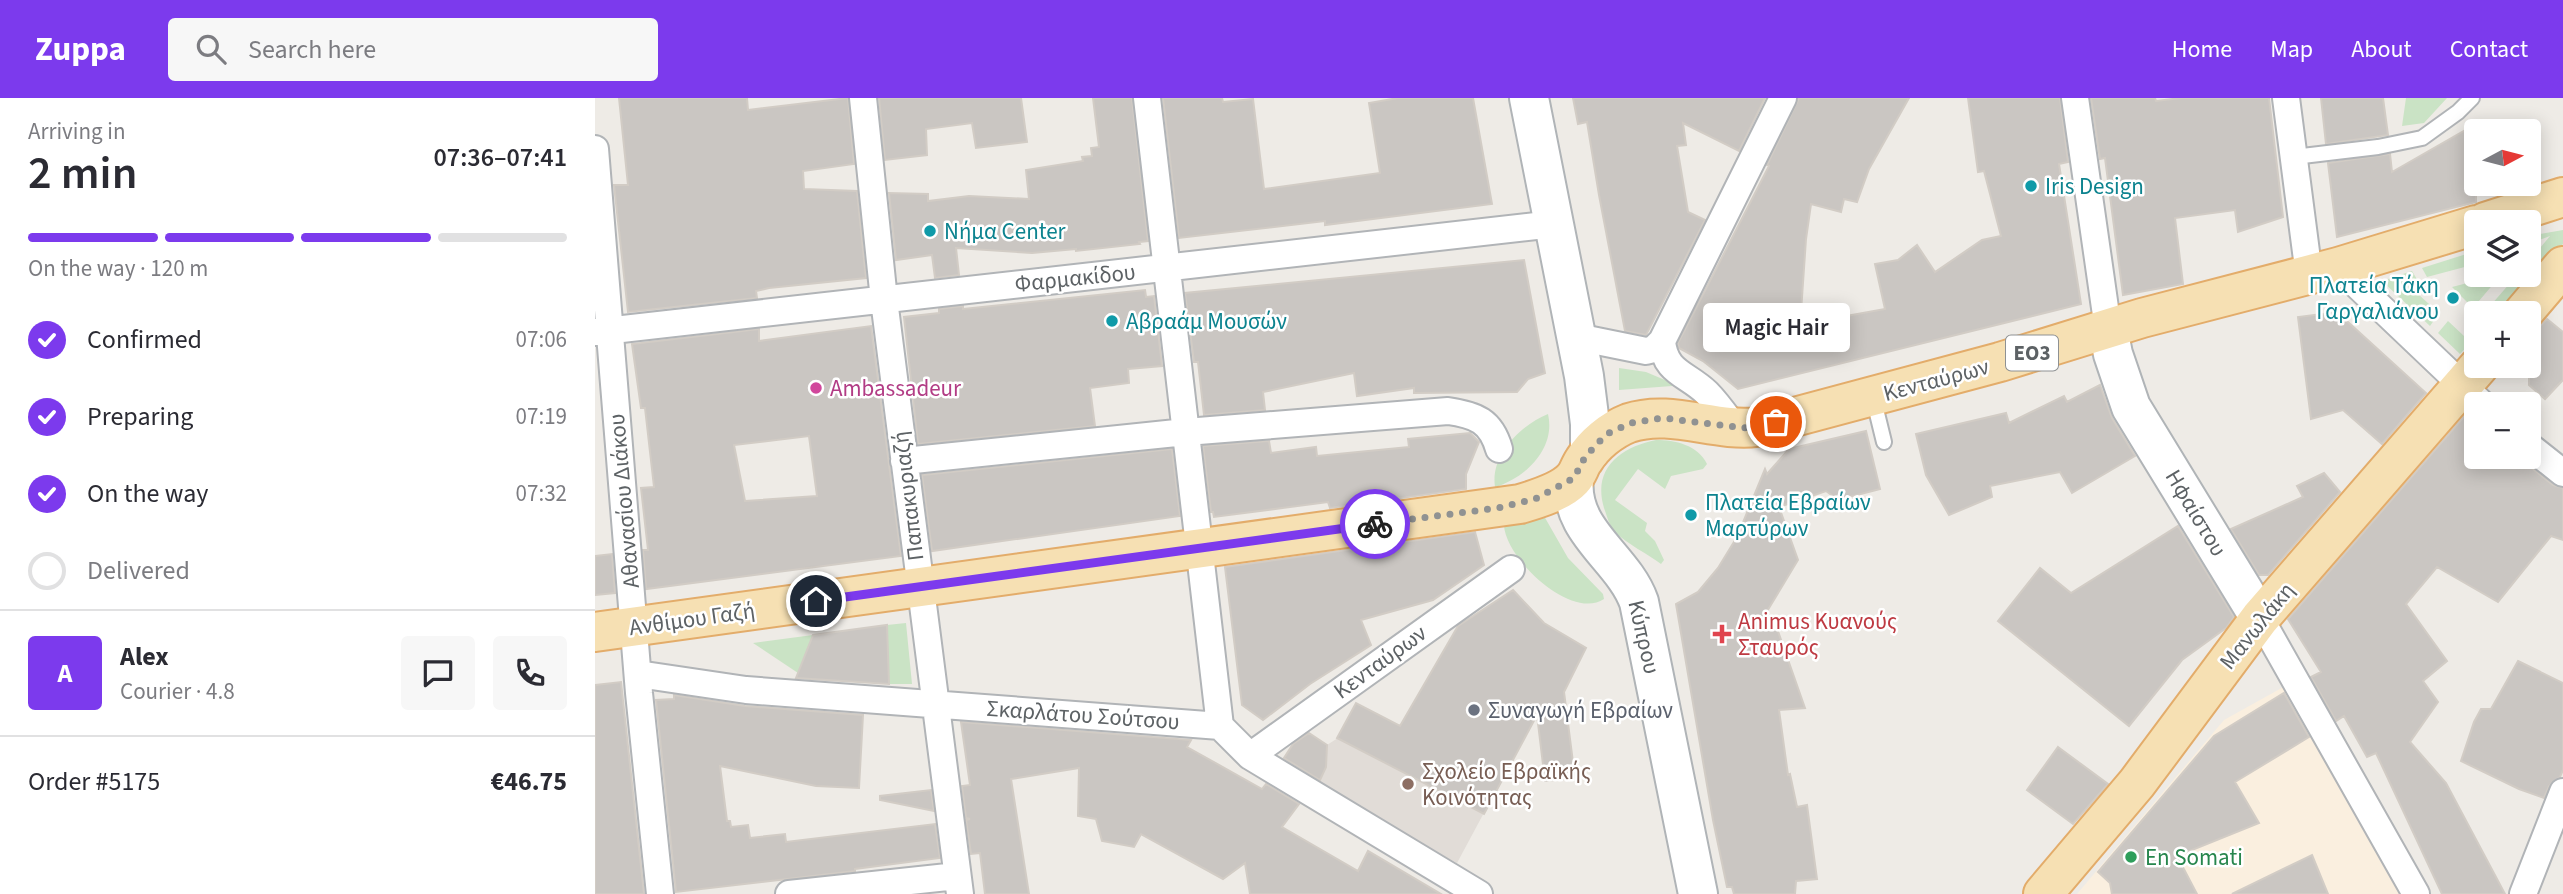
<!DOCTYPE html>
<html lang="en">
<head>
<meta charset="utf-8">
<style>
	:root { --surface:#fff; --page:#f7f7f7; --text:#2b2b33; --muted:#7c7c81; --line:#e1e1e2; --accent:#7c3aed }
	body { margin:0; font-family:"Source Sans 3",sans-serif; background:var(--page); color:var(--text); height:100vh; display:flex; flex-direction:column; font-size:26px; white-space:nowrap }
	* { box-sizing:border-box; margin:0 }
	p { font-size:23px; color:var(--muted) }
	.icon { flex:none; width:38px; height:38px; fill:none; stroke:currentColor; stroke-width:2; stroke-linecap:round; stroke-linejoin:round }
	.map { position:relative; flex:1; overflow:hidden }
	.panel { display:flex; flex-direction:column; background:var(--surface); width:595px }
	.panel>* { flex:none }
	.needle { width:46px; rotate:83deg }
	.fabs { position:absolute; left:1869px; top:21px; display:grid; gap:14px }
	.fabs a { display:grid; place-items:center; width:77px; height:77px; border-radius:7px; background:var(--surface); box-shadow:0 4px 18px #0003; font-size:35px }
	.pin { position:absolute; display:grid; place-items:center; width:60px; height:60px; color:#fff; margin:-30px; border:4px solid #fff; border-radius:50%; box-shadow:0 2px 7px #0007 }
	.courier { position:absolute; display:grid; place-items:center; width:70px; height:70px; margin:-35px; border:5px solid #7c3aed; border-radius:50%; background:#fff; color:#222; box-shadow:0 2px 9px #0007 }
	.bubble { position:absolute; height:49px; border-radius:7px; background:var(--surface); box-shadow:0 4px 18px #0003; font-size:23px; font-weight:600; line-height:49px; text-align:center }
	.head em { font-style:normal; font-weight:600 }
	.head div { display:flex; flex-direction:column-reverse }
	.head { display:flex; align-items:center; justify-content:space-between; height:119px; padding:0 28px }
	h1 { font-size:46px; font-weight:600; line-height:52px }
	.bar { display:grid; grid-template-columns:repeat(4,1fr); gap:10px 7px; align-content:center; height:84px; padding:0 28px }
	.bar i { height:9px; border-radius:5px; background:var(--line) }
	.bar .active { background:var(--accent) }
	.bar p { grid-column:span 4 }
	.line { display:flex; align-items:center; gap:18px; padding:0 28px; border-top:2px solid var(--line) }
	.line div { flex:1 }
	.round { display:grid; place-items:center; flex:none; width:74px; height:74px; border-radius:7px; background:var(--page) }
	ol { padding:0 28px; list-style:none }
	li { display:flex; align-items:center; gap:21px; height:77px }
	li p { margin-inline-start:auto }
	li .icon { padding:7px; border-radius:50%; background:var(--accent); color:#fff; stroke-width:4 }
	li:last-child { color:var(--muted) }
	li i { width:38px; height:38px; border:4px solid var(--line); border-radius:50% }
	header { display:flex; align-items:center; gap:42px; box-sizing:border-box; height:98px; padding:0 35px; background:var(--accent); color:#fff }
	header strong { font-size:33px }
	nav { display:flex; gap:38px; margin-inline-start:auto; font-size:24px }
	.search { width:490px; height:63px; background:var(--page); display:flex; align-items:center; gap:18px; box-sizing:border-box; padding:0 24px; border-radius:7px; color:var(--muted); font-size:26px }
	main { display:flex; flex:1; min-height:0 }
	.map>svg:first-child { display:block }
	.commercial { fill:#faefdf }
	.education { fill:#e1dcd7 }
	.green { fill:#cae3c5 }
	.building { fill:#cac6c2; stroke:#d2ccc5; stroke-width:2; fill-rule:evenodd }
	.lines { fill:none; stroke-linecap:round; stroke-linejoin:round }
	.lane-casing { stroke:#b1b4b7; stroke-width:18 }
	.street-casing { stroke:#b1b4b7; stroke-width:30 }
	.secondary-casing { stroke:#b0b4b7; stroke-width:42 }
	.primary-casing { stroke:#e3ac6a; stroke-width:42 }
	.lane { stroke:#fff; stroke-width:14 }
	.street { stroke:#fff; stroke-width:26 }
	.secondary { stroke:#fff; stroke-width:38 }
	.primary { stroke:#f6e0b3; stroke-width:38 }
	.done { stroke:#909292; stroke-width:7; stroke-dasharray:0 12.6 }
	.route { stroke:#7c3aed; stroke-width:9 }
	.culture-dot { fill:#0f9aa8; stroke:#fff; stroke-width:2.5 }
	.hotel-dot { fill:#d1479c; stroke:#fff; stroke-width:2.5 }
	.health-dot { fill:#e0444e; stroke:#fff; stroke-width:2.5 }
	.worship-dot { fill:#6b7280; stroke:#fff; stroke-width:2.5 }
	.education-dot { fill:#8d6e63; stroke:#fff; stroke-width:2.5 }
	.leisure-dot { fill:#2e9e5b; stroke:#fff; stroke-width:2.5 }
	.labels { text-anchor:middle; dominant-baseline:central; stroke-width:5; stroke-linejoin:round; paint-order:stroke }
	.shield { fill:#fff; stroke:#8e9193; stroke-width:2 }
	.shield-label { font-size:21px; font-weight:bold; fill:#5d6265 }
	.culture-label { font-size:23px; fill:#0d838f; stroke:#fff; text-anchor:start }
	.street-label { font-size:23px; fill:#5d6265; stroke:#fff }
	.hotel-label { font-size:23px; fill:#b23c85; stroke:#fff; text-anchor:start }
	.health-label { font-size:23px; fill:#be3a42; stroke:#fff; text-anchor:start }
	.worship-label { font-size:23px; fill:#5b616d; stroke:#fff; text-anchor:start }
	.education-label { font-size:23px; fill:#785e54; stroke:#fff; text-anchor:start }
	.leisure-label { font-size:23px; fill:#27864d; stroke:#fff; text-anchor:start }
</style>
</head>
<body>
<header>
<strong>Zuppa</strong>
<div class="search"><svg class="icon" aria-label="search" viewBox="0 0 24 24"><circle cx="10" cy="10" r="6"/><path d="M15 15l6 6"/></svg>Search here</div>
<nav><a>Home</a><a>Map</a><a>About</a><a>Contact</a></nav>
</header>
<main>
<section class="panel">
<div class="head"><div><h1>2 min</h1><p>Arriving in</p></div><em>07:36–07:41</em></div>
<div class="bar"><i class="active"></i><i class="active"></i><i class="active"></i><i></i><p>On the way · 120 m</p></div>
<ol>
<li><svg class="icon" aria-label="check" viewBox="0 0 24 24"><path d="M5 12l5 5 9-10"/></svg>Confirmed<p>07:06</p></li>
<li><svg class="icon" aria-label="check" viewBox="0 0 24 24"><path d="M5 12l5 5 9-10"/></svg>Preparing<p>07:19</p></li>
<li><svg class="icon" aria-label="check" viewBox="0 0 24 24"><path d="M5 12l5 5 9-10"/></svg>On the way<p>07:32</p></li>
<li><i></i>Delivered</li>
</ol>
<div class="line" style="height:126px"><b class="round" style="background:var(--accent);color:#fff">A</b><div><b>Alex</b><p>Courier · 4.8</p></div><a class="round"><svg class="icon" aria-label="chat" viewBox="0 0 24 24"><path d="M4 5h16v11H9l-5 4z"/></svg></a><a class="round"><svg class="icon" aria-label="phone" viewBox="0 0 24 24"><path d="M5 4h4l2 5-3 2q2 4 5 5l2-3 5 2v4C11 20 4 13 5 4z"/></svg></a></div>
<div class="line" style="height:91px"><div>Order #5175</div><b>€46.75</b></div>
</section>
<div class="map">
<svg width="1968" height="796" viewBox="0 0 1968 796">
	<rect width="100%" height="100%" fill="#eeebe6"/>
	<!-- commercial -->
	<path class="commercial" d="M1692,587L1804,796H1482L1629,622Z"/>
	<!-- education -->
	<path class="education" d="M761,605L906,683L862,765L721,688L731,669L732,647L743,640Z"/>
	<!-- green -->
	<path class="green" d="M1811,0H1852L1829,25L1807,28Z
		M1968,132V146L1903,215H1889L1922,177H1934V163L1955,138L1934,146V138Z
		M1881,153V166L1832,179L1827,170Z
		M1817,173L1823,183L1813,187L1844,215L1835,228L1787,183Z
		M1903,177H1906L1878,210L1857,189Z
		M1853,223L1869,238L1881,224V239L1865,256L1843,235Z
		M1024,270L1051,274L1077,285V288L1024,292Z
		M953,316C961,350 931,380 900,389C895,357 926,327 953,316Z
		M1061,342C1080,342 1103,347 1112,366L1108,371L1076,378L1070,391L1043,371L1020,402L1052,425L1050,433L1060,443L1069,462L1066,466C1054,457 1031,445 1021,435C1014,428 1012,418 1009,410C997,370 1026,349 1061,342Z
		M949,418L973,460L1008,496L1009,501C976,523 910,460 909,427Z
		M311,525L317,586H294L292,527Z
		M218,537L203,575L158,545Z"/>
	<!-- building -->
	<path class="building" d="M24,0H152L153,12L253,0L259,66L208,73L209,91L262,93L271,180L174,190L161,193L162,200L33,214L19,87H33Z
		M284,0H426L432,44L381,50L377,25L331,31L332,57L290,62Z
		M498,0H537L553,143L544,144L545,146L481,153V151L437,155L361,150L364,177L340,180L337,157L301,162L294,95L333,96V103L374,98L434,101L431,72L488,63L487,59L497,58L496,50L504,49Z
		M568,0H627L628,4L658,1L669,91L785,75L774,5L803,0H878L897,106L730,127V123L584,140Z
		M978,0H1170L1144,53L1088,25L1091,47L1082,48L1093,114L1110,122L1051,237L1030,233L1004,97L992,24L983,26Z
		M1204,0H1314L1274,71L1262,104L1249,101L1246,114L1216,106L1211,141L1206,214L1227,211L1229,222L1290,211L1280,166L1303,162L1322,147L1340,174L1387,142L1406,138L1389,73L1383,74L1373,0H1465L1473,64L1464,66L1486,206L1143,291L1108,263L1084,250L1083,245L1174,68L1172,67Z
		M1496,0H1560L1561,3L1586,0H1674L1688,119L1643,134L1640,112L1580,120L1588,186L1528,197L1510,60L1505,61Z
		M1726,0H1788L1793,37L1731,46Z
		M1881,26V104L1742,139L1733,65L1795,56L1797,74Z
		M929,162L950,275L933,281L922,294L819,295V290L762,298L759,275L668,294L670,312L609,317L603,264H599L590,195Z
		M550,192L551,199L559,198L567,268L533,271L534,285L495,290L500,328L323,346L309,219L344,215V211L368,208V211Z
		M1742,214L1831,295L1787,346L1748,312L1716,321L1703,219Z
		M1952,221L1968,234V282L1950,301L1934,287V240Z
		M276,228L306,458L51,491L48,452H53L46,390L59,389L50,310H46L37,246L164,231V243ZM214,338L222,398L150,403L139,347Z
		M1505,287L1517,320L1540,358L1477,395L1465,374L1395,388L1397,399L1354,417L1331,377L1321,336L1411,315L1414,325L1469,298L1472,304Z
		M1873,314L1881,320V359H1923L1958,387L1968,390V442L1956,438L1903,504L1842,469L1811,506L1852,563L1828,583L1843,604L1815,644L1851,685L1910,796H1847L1781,655L1772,659L1749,618L1741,623L1716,579L1726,574L1693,521Z
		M1271,333L1285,391L1243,402L1231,393L1184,409L1203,462L1171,515L1179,522L1210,610L1184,612L1193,677L1195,676L1202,709L1212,707L1222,781L1201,783L1200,796H1139L1137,789H1132L1118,722L1081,506L1103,494L1123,470L1142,439L1170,371L1172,376L1194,351Z
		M875,335L884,344L871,376V391L735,410L733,404L619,419L618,414H616L608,348L674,343L676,355L721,349L722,358L814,349L813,341Z
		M577,351L585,418L337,453L327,377Z
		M1729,375L1745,394L1673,477H1664L1636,431L1708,399L1702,388Z
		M1583,428L1639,519L1631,530L1587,562L1534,628L1403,523L1445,470L1476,495Z
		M880,434L889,467L838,502L766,522L776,547L715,586L668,622L647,607L630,469Z
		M17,456L20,495L0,497V458Z
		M918,492L949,525L991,550L969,594L980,680L950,683L942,617L889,716L742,640L761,605L805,628L863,528Z
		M292,527L294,586L201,580L218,537Z
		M1923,563L1968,585V672L1965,679L1954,688L1949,700L1924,691L1866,663L1879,624L1886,611H1896Z
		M26,584L49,796H0V587Z
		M1689,595L1714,639L1640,684L1664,725L1582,758L1602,796H1517L1515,785L1503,774L1619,638Z
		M79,597L150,608L268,617L264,690L221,688L125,668L132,723H135L136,729L153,727L155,740L190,736L191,744L340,726L345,760L260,771V773L81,794L61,602L79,601Z
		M366,624L596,642L592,649L667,691L671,686L704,706L687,729L763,773L773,753L846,796H655L650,765L628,781L546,736L539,749L507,743L501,721L483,718L484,670L416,681L434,796H390L385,755L376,756L371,722L375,721L371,720L367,688L375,687Z
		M714,635L732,647L731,669L725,682L689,660L698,646Z
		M1463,649L1513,686L1478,726L1432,692Z
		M336,692L339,713L285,702V698Z
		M1717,757L1733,796H1637Z"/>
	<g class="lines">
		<!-- lane casing -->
		<g class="lane-casing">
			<path id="lane" d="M1699,59L1783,49L1827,40L1863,14L1877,0
				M1278,299L1289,344"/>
		</g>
		<!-- street casing -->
		<g class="street-casing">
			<path id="street" d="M268,0L289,202L365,796
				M552,0L625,628
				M1480,0L1513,231
				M1691,0L1714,177
				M0,51L44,595L65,796
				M1743,169L1887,306
				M0,234L959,126
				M982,239L1051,253L1059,251L1067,243L1188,0
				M1067,243C1070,275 1091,275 1112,295C1122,305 1131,318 1140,330
				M1934,348L1968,375
				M309,363L591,334L853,313C881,317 896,323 904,351
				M1665,520L1821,796
				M43,576L151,592L625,628L655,658L884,796
				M655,658L916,471
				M194,796L362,778
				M1928,796L1968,694"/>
		</g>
		<!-- secondary casing -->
		<g class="secondary-casing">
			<path id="secondary" d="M934,0L989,278L995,326V353
				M1513,231L1518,256L1536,309L1665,520
				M979,380C973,434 1028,459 1044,504L1103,796"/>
		</g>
		<!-- primary casing -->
		<g class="primary-casing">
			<path id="primary" d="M1890,124L1968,99
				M1928,215L1968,168
				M0,534L925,406C942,401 966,394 978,381C983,376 985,367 989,362C999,346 1016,332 1034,325C1076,311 1119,334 1162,329L1405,264L1547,220L1743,169L1881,127
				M1448,796L1542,685L1665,520L1884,268"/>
		</g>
		<!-- lane -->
		<use href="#lane" class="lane"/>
		<!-- street -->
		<use href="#street" class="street"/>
		<!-- secondary -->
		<use href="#secondary" class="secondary"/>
		<!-- primary -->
		<use href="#primary" class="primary"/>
	</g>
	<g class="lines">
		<!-- done -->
		<path class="done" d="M780,426L903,410L940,401L979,380L990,359L1005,343L1014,335L1036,325L1068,320L1149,330L1181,324"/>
		<!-- route -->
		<path class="route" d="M221,503L780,426"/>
	</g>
	<!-- markers -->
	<g class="culture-dot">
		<circle cx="1436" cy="88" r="7"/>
		<circle cx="335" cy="133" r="7"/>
		<circle cx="1858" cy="200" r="7"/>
		<circle cx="517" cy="223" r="7"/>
		<circle cx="1096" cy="417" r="7"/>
	</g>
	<circle class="hotel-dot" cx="221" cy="290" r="7"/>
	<path class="health-dot" d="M1123.5 525.5h7v7h7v7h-7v7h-7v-7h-7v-7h7z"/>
	<circle class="worship-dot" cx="879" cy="612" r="7"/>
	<circle class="education-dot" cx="813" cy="686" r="7"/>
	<circle class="leisure-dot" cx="1536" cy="759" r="7"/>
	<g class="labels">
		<!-- shield labels -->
		<rect class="shield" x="1411" y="237.5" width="52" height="35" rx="5"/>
		<g class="shield-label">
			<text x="1437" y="255">ΕΟ3</text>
		</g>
		<!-- culture labels -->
		<g class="culture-label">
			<text x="1450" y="88">Iris Design</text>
			<text x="349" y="133">Νήμα Center</text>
			<text x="1844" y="187" text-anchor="end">Πλατεία Τάκη<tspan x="1844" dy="26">Γαργαλιάνου</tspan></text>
			<text x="531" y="223">Αβραάμ Μουσών</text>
			<text x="1110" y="404">Πλατεία Εβραίων<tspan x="1110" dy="26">Μαρτύρων</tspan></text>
		</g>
		<!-- street labels -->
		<g class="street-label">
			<text transform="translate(480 180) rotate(-6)">Φαρμακίδου</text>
			<text transform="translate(1341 282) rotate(-15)">Κενταύρων</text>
			<text transform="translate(313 398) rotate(-97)">Παπακυριαζή</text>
			<text transform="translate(29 403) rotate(-95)">Αθανασίου Διάκου</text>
			<text transform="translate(1601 415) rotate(59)">Ηφαίστου</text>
			<text transform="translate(97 521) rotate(-8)">Ανθίμου Γαζή</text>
			<text transform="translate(1662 528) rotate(-51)">Μανωλάκη</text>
			<text transform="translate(1049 539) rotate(77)">Κύπρου</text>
			<text transform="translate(785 564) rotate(-36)">Κενταύρων</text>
			<text transform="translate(488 617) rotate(4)">Σκαρλάτου Σούτσου</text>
		</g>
		<!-- hotel labels -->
		<g class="hotel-label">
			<text x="235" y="290">Ambassadeur</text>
		</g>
		<!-- health labels -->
		<g class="health-label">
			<text x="1143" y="523">Animus Κυανούς<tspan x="1143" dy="26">Σταυρός</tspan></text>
		</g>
		<!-- worship labels -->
		<g class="worship-label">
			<text x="893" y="612">Συναγωγή Εβραίων</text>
		</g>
		<!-- education labels -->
		<g class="education-label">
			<text x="827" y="673">Σχολείο Εβραϊκής<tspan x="827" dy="26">Κοινότητας</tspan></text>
		</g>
		<!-- leisure labels -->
		<g class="leisure-label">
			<text x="1550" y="759">En Somati</text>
		</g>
	</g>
</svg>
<div class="fabs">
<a><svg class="needle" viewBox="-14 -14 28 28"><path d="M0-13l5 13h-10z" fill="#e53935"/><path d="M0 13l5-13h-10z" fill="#7c7c81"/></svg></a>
<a><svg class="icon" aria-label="layers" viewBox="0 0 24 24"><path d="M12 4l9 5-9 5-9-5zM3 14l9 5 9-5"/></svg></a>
<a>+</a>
<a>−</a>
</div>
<div class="pin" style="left:1181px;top:324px;background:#ea580c"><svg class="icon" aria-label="bag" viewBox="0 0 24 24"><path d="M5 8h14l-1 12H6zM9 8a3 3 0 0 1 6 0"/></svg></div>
<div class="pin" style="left:221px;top:503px;background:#1f2937"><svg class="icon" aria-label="home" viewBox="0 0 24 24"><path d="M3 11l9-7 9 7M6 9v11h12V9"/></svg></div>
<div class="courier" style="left:780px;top:426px"><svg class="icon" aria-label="bike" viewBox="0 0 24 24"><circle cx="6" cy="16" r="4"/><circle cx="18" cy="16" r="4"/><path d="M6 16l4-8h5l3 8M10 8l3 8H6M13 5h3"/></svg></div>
<div class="bubble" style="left:1108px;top:205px;width:147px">Magic Hair</div>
</div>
</main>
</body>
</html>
